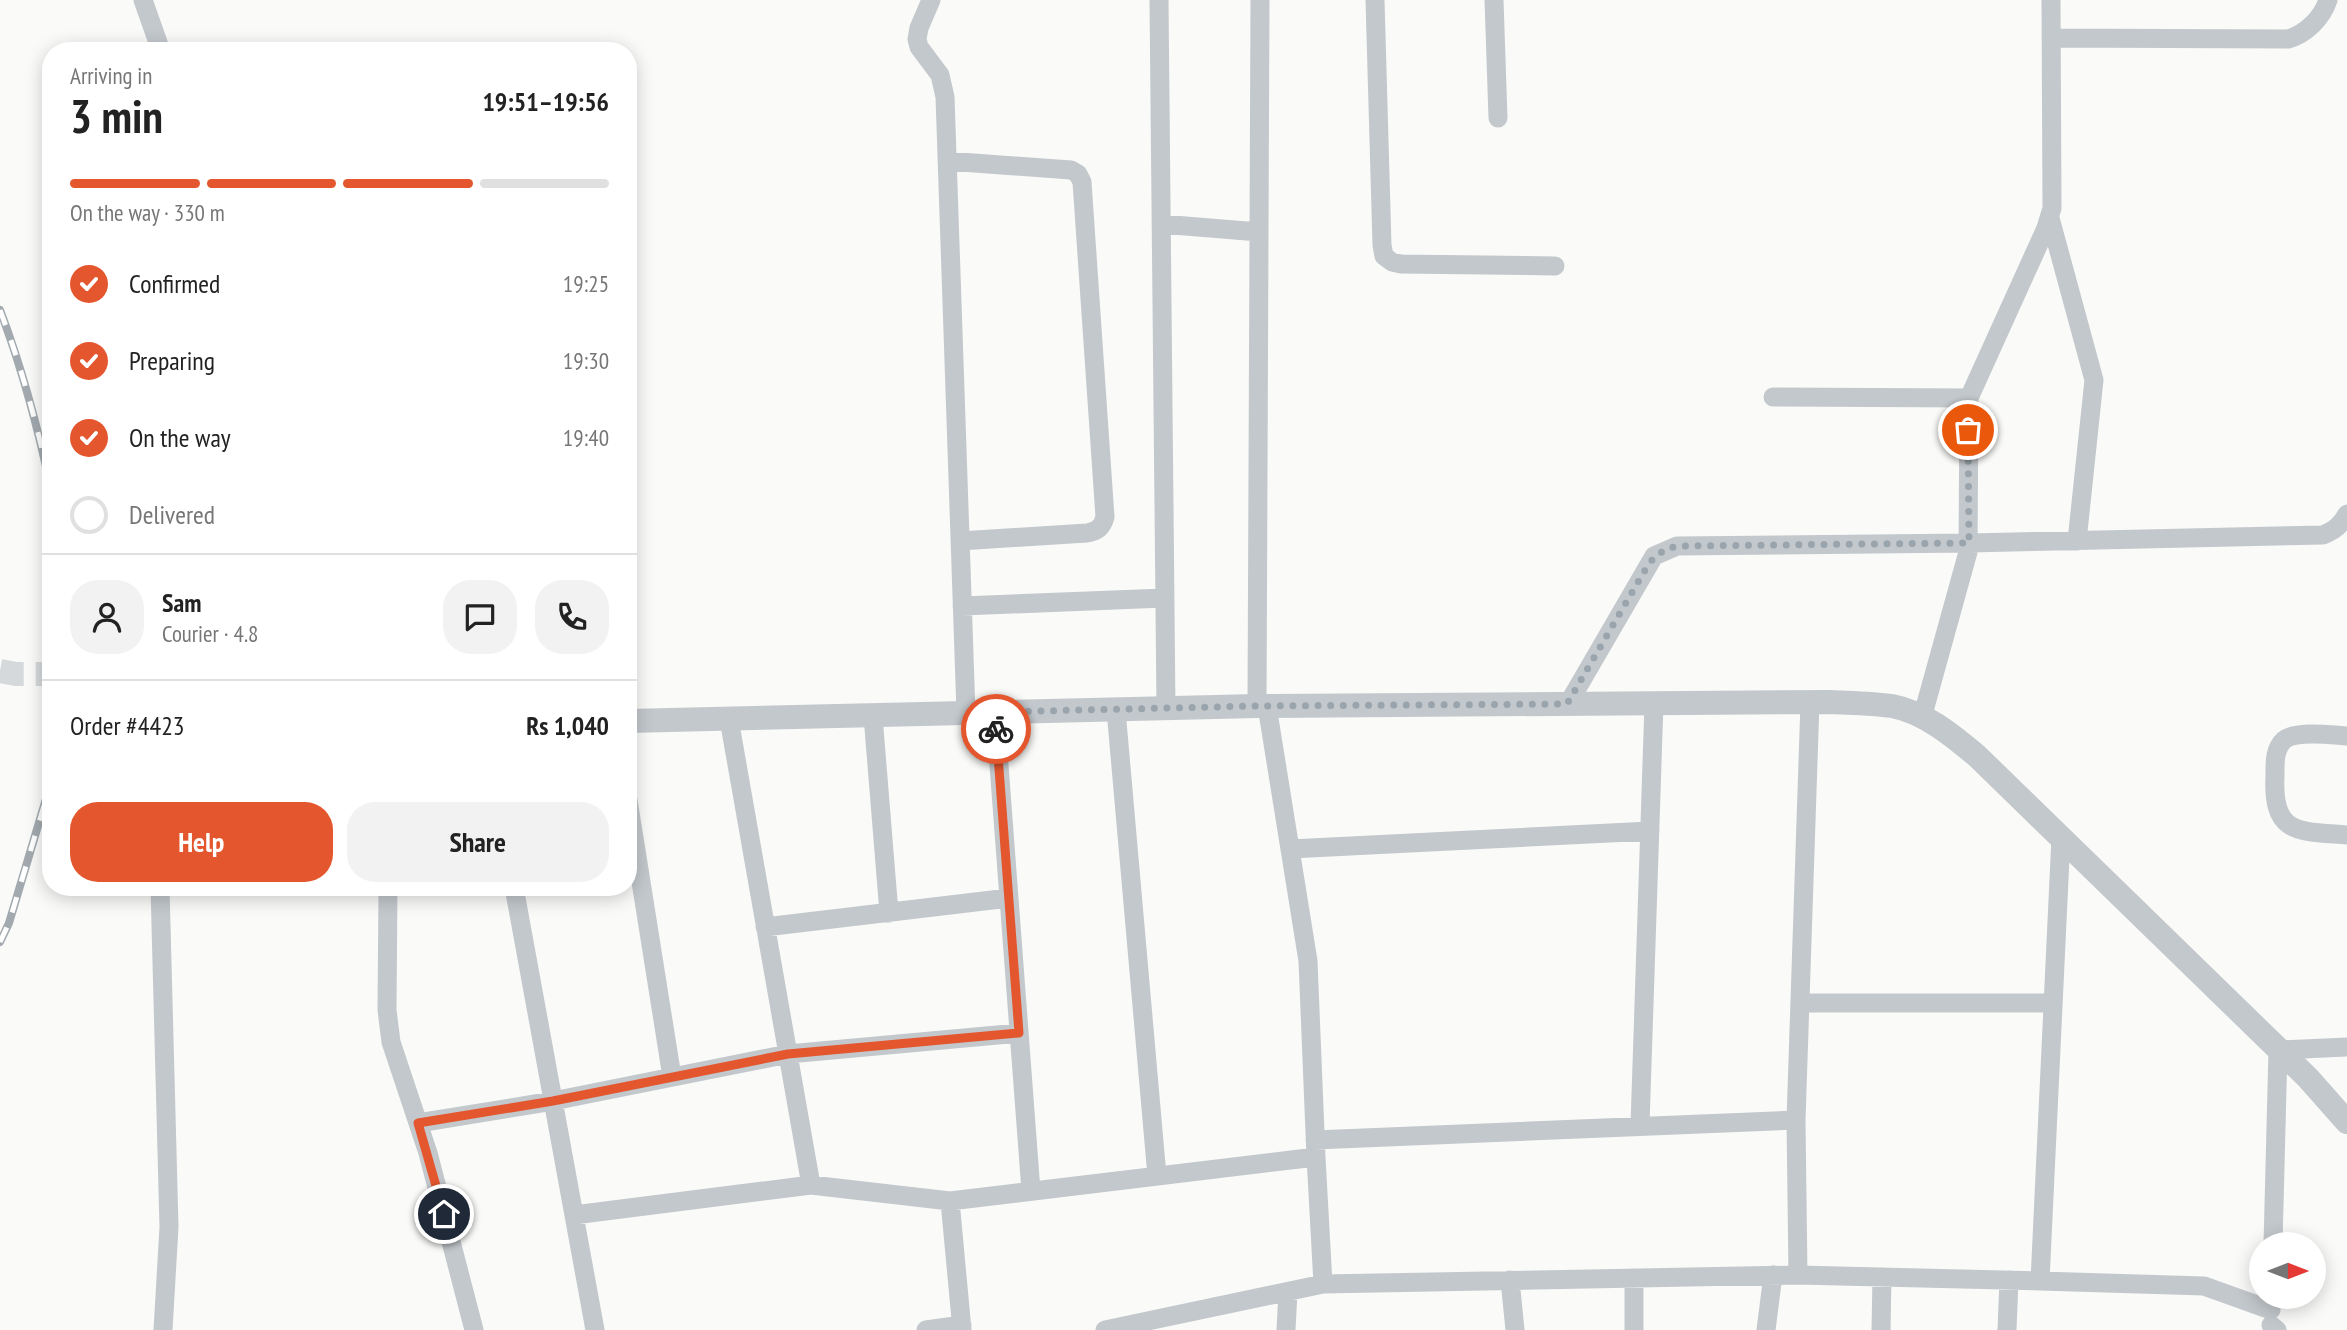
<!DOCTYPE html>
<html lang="en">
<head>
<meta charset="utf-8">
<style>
	:root { --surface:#fff; --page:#f2f2f2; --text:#222; --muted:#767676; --line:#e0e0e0; --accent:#e4572e }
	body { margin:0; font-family:"PT Sans Narrow",sans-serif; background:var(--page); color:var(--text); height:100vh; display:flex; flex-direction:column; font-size:26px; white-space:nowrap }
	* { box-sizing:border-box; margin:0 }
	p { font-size:23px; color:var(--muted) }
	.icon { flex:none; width:38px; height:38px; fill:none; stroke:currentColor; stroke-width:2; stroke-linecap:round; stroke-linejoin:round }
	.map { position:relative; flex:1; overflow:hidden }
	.panel { position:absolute; left:42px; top:42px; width:595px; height:854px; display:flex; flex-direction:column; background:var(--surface); border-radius:28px; box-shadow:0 4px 18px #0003 }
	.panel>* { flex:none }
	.needle { width:46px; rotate:90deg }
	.tools { position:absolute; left:2249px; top:1232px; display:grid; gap:14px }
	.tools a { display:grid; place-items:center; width:77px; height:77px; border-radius:50%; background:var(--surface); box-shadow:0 4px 18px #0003; font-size:35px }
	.pin { position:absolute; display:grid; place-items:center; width:60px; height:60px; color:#fff; margin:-30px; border:4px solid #fff; border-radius:50%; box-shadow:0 2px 7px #0007 }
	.courier { position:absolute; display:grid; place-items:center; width:70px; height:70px; margin:-35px; border:5px solid #e4572e; border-radius:50%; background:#fff; color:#222; box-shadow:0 2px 9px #0007 }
	.overview em { font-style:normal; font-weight:700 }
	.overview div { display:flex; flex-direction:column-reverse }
	.overview { display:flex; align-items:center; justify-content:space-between; height:119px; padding:0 28px }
	h1 { font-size:46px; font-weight:700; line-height:52px }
	.bar { display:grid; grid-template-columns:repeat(4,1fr); gap:10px 7px; align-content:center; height:84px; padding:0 28px }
	.bar i { height:9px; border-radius:5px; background:var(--line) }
	.bar .active { background:var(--accent) }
	.bar p { grid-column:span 4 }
	.line { display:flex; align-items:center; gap:18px; padding:0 28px; border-top:2px solid var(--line) }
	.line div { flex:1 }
	.round { display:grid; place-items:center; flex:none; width:74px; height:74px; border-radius:28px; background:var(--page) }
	ol { padding:0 28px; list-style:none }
	li { display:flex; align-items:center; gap:21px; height:77px }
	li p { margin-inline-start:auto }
	li .icon { padding:7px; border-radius:50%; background:var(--accent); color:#fff; stroke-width:4 }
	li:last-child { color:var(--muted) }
	li i { width:38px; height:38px; border:4px solid var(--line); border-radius:50% }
	.cta { display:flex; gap:14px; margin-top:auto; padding:14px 28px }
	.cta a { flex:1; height:80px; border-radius:28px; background:var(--accent); color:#fff; font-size:28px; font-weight:700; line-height:80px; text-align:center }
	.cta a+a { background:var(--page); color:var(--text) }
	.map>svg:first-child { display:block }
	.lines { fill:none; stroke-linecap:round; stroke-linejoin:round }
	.tertiary-tunnel { stroke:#d5d9db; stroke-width:24; stroke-dasharray:24 12; stroke-linecap:butt }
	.minor { stroke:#c3c8cc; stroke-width:19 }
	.tertiary { stroke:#c3c8cc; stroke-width:24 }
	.rail-casing { stroke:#a2aab0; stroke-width:8 }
	.rail { stroke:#fff; stroke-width:5; stroke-dasharray:16; stroke-linecap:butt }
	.done { stroke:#99a4ac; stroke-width:7; stroke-dasharray:0 12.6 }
	.route { stroke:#e4572e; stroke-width:9 }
</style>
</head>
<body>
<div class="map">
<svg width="2347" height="1330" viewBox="0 0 2347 1330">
	<rect width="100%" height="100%" fill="#fafaf8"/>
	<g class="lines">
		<!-- tertiary-tunnel -->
		<path class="tertiary-tunnel" d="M0,671L16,674H51"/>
		<!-- minor -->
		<path class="minor" d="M143,0L161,51
			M931,0L919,28L917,39L919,47L940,75L945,97L966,713
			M1159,0L1166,709
			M1375,0L1382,245L1384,256L1392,262L1401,264L1555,266
			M1494,0L1498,118
			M2051,38L2288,39C2306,34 2322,18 2328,0
			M947,161L1071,170L1078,174L1082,182L1105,517C1102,528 1097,531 1087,533L960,541
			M2050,218L2094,380L2077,541
			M1161,224L1259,232
			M1773,397L1969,398
			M962,606L1165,598
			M1568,704L1654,556L1677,546L1969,543L2323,535C2335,530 2341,525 2347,514
			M1257,706L1260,0
			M1116,710L1157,1176
			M995,712L1031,1191
			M873,716L889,913
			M1922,718L1968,552L1969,398L2046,228L2052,208L2051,0
			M729,719L811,1185L950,1201L962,1330
			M2347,736C2331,735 2296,730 2284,740C2274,749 2275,764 2275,776C2272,835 2298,831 2347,835
			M628,800L672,1077
			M1290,849L1650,831
			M160,887L169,1227L163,1330
			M388,887L387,1010L391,1042L428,1153L474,1330
			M514,887L595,1330
			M765,927L1009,898
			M1800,1003H2053
			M418,1123L553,1101L788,1054L1019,1033
			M1640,1125L1654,703
			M1315,1140L1796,1120
			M950,1201L1316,1157
			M574,1215L811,1185
			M2273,1244L2278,1050L2347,1047
			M1798,1275L1796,1120L1810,702
			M1634,1278V1330
			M1510,1280L1515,1330
			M2040,1281L2061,837
			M1323,1284L1798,1275L2040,1281L2204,1286L2271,1310
			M2271,1325L2277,1330
			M926,1330L962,1325
			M1105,1330L1323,1284L1316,1157L1308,961L1267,706
			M1286,1330L1288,1292
			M1766,1330L1773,1275
			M1881,1330L1882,1277
			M2007,1330L2009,1280"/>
		<!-- tertiary -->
		<path class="tertiary" d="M628,721L1257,706L1831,702C1851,703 1872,703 1892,706C1924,712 1952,735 1977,756L2308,1078L2347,1122"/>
		<!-- rail casing -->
		<g class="rail-casing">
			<path id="rail" d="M0,310C22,368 38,428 51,489
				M0,942L9,923L46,799L51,764"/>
		</g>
		<!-- rail -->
		<use href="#rail" class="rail"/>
	</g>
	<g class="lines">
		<!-- done -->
		<path class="done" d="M996,729L995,712L1257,706L1567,704L1648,565C1656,554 1664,550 1677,546L1969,543L1968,430"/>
		<!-- route -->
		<path class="route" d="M444,1214L418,1123L553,1101L788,1054L1019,1033L996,729"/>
	</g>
</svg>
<div class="tools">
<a><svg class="needle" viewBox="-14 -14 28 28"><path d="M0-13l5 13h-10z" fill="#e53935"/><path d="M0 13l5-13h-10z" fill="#767676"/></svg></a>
</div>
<div class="pin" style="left:1968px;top:430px;background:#ea580c"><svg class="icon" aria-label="bag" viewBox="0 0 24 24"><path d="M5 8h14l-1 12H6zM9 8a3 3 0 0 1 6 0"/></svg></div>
<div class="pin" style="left:444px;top:1214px;background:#1f2937"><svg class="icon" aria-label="home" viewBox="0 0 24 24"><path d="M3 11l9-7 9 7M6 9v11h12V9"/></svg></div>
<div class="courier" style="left:996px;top:729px"><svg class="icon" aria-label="bike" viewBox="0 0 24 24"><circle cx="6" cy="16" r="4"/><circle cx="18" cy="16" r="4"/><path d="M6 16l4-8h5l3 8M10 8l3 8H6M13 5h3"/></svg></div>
<section class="panel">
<div class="overview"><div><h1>3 min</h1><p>Arriving in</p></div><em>19:51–19:56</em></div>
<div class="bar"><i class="active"></i><i class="active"></i><i class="active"></i><i></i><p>On the way · 330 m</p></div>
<ol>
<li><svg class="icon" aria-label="check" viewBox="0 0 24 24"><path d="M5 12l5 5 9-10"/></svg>Confirmed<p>19:25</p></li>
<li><svg class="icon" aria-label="check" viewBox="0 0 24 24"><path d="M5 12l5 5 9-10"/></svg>Preparing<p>19:30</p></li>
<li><svg class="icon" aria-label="check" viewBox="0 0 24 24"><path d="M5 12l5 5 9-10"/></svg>On the way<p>19:40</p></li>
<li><i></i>Delivered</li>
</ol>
<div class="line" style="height:126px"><a class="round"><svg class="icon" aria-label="person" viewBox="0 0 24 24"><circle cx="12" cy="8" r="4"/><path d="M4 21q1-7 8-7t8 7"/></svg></a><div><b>Sam</b><p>Courier · 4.8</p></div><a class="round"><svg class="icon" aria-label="chat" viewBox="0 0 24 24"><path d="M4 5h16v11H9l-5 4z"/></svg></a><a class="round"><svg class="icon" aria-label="phone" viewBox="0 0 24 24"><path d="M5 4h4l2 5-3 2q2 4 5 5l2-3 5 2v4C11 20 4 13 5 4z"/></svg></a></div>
<div class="line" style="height:91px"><div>Order #4423</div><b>Rs 1,040</b></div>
<div class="cta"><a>Help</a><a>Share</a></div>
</section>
</div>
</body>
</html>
